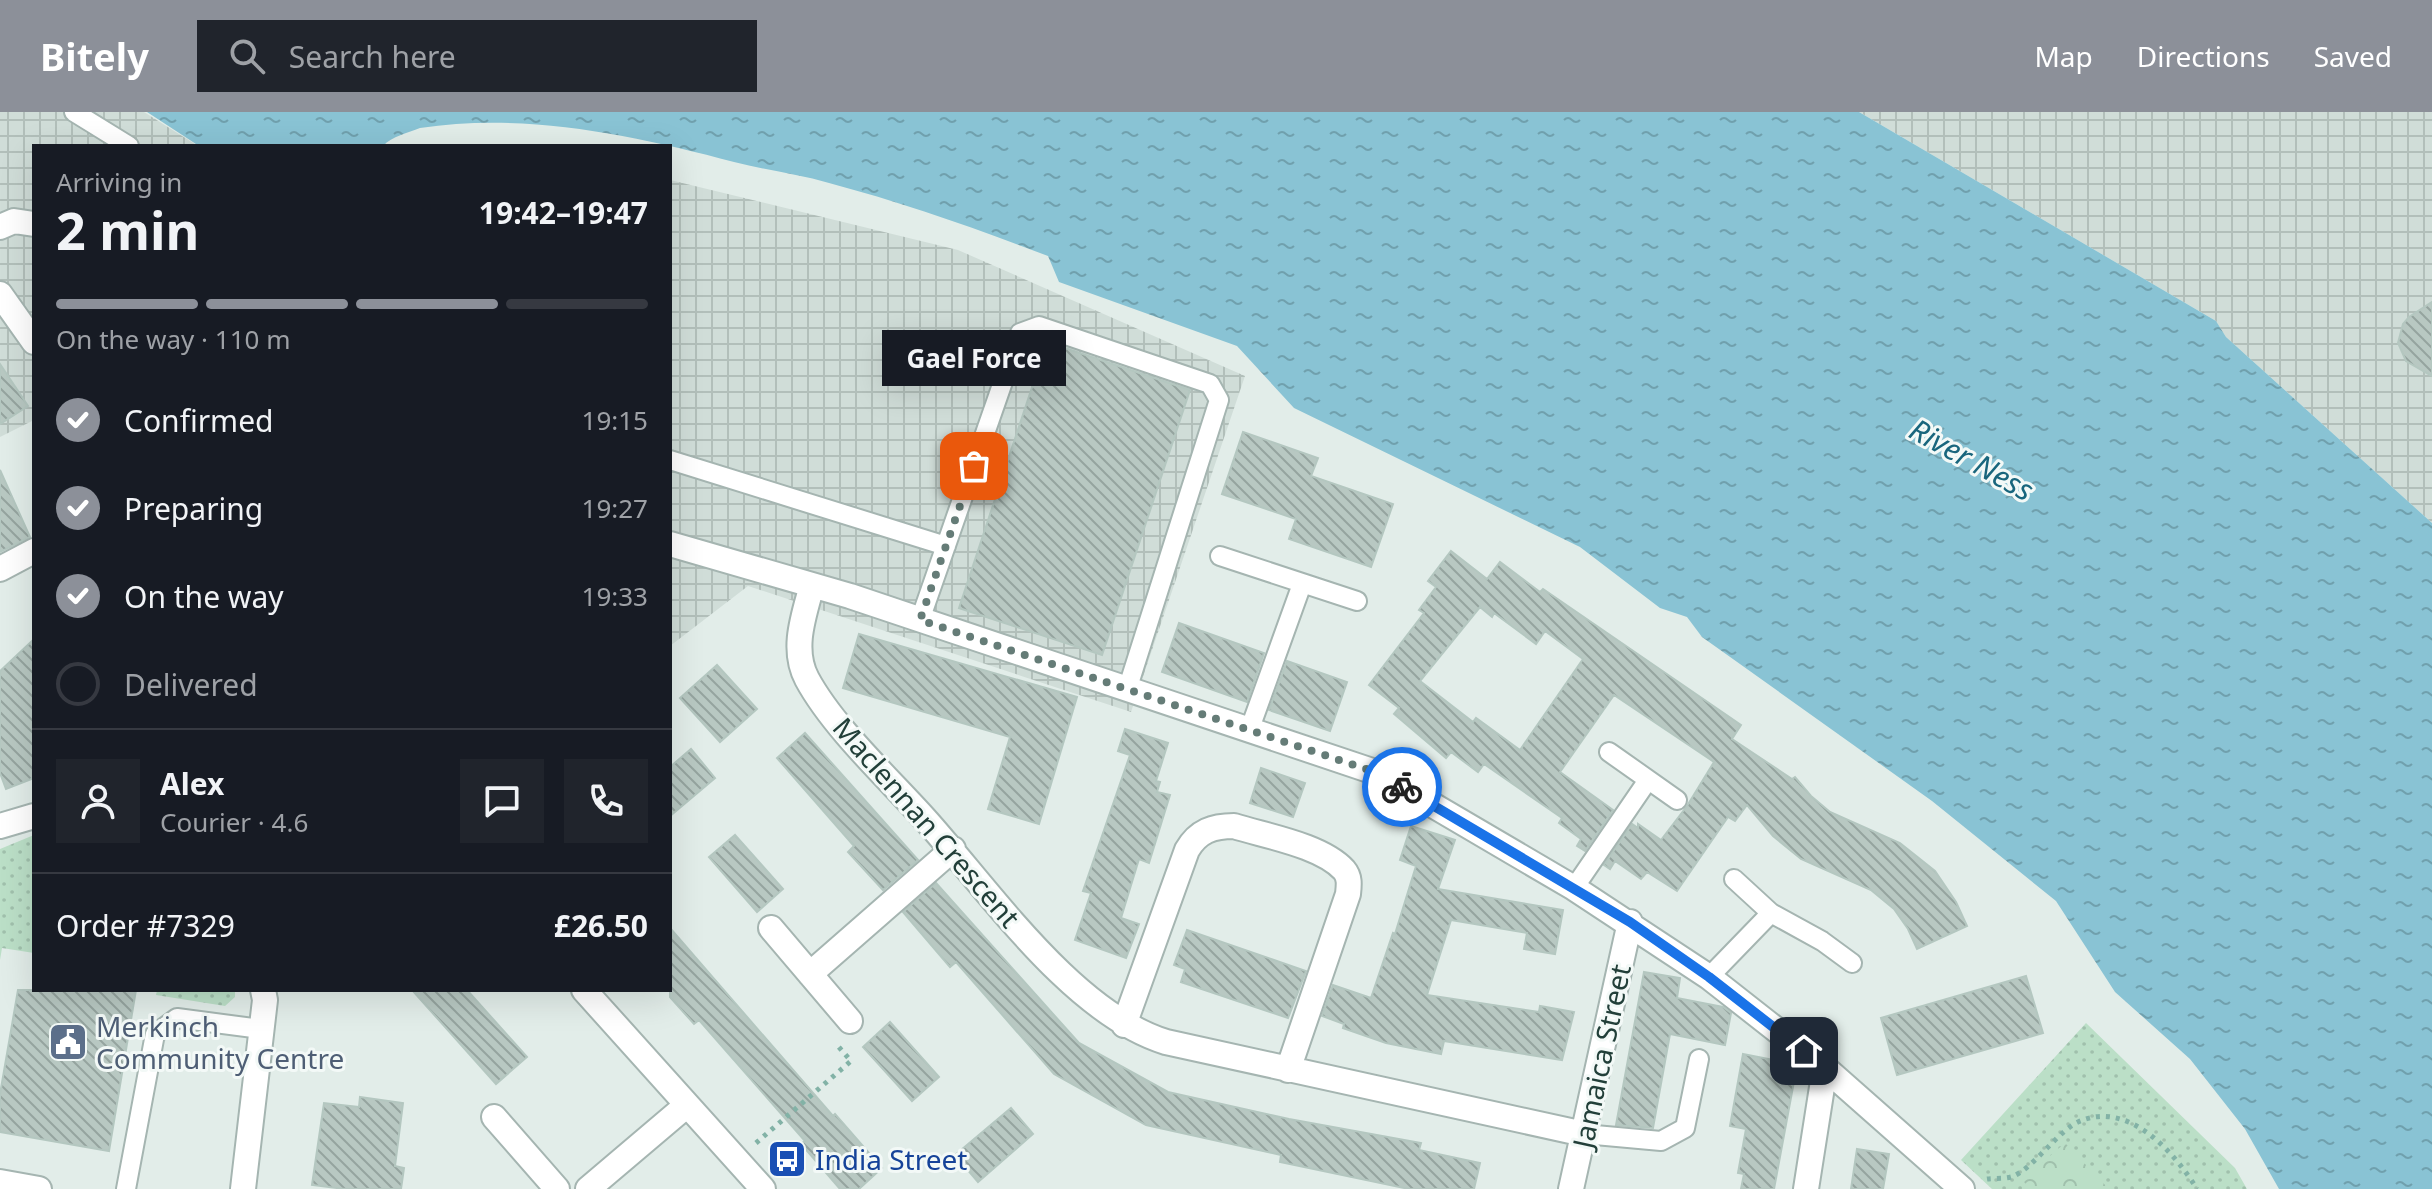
<!DOCTYPE html>
<html lang="en">
<head>
<meta charset="utf-8">
<style>
	:root { --surface:#171b24; --page:#20242c; --text:#f1f3f6; --muted:#9ea1a6; --line:#363941; --accent:#8c9099 }
	body { margin:0; font-family:"Noto Sans",sans-serif; background:var(--page); color:var(--text); height:100vh; display:flex; flex-direction:column; font-size:30px; white-space:nowrap }
	* { box-sizing:border-box; margin:0 }
	p { font-size:26px; color:var(--muted) }
	.icon { flex:none; width:44px; height:44px; fill:none; stroke:currentColor; stroke-width:2; stroke-linecap:round; stroke-linejoin:round }
	.map { position:relative; flex:1; overflow:hidden }
	.drawer { position:absolute; left:32px; top:32px; width:640px; height:848px; display:flex; flex-direction:column; background:var(--surface); border-radius:0px; box-shadow:0 8px 32px #0002 }
	.drawer>* { flex:none }
	.pin { position:absolute; display:grid; place-items:center; width:68px; height:68px; color:#fff; margin:-34px; border-radius:16px; box-shadow:0 4px 12px #0006 }
	.courier { position:absolute; display:grid; place-items:center; width:80px; height:80px; margin:-40px; border:6px solid #1a73e8; border-radius:50%; background:#fff; color:#222; box-shadow:0 2px 10px #0007 }
	.bubble { position:absolute; height:56px; border-radius:0px; background:var(--surface); box-shadow:0 8px 32px #0002; font-size:26px; font-weight:700; line-height:56px; text-align:center }
	.overview em { font-style:normal; font-weight:700 }
	.overview div { display:flex; flex-direction:column-reverse }
	.overview { display:flex; align-items:center; justify-content:space-between; height:136px; padding:0 24px }
	h1 { font-size:52px; font-weight:700; line-height:60px }
	.bar { display:grid; grid-template-columns:repeat(4,1fr); gap:12px 8px; align-content:center; height:96px; padding:0 24px }
	.bar i { height:10px; border-radius:6px; background:var(--line) }
	.bar .active { background:var(--accent) }
	.bar p { grid-column:span 4 }
	.line { display:flex; align-items:center; gap:20px; padding:0 24px; border-top:2px solid var(--line) }
	.line div { flex:1 }
	.round { display:grid; place-items:center; flex:none; width:84px; height:84px; border-radius:0px; background:var(--page) }
	ol { padding:0 24px; list-style:none }
	li { display:flex; align-items:center; gap:24px; height:88px }
	li p { margin-inline-start:auto }
	li .icon { padding:8px; border-radius:50%; background:var(--accent); color:#fff; stroke-width:4 }
	li:last-child { color:var(--muted) }
	li i { width:44px; height:44px; border:4px solid var(--line); border-radius:50% }
	header { display:flex; align-items:center; gap:48px; box-sizing:border-box; height:112px; padding:0 40px; background:var(--accent); color:#fff }
	header strong { font-size:38px }
	nav { display:flex; gap:44px; margin-inline-start:auto; font-size:28px }
	.search { width:560px; height:72px; background:var(--page); display:flex; align-items:center; gap:20px; box-sizing:border-box; padding:0 28px; border-radius:0px; color:var(--muted); font-size:30px }
	.map>svg:first-child { display:block }
	.industrial { fill:url(#industrial-grid) }
	.grass { fill:url(#grass-dots) }
	.park { fill:url(#park-crowns) }
	.water { fill:url(#water-ripples) }
	.building { fill:url(#building-back-hatch); stroke:#b4c7c0; stroke-width:2; fill-rule:evenodd }
	.lines { fill:none; stroke-linecap:round; stroke-linejoin:round }
	.service-casing { stroke:#a5b5b1; stroke-width:22 }
	.minor-casing { stroke:#a5b5b1; stroke-width:28 }
	.path { stroke:#82b2a6; stroke-width:5; stroke-dasharray:4 6; stroke-linecap:butt }
	.service { stroke:#fff; stroke-width:18 }
	.minor { stroke:#fff; stroke-width:24 }
	.done { stroke:#657c77; stroke-width:8; stroke-dasharray:0 14.4 }
	.route { stroke:#1a73e8; stroke-width:10 }
	.labels { text-anchor:middle; dominant-baseline:central; stroke-width:6; stroke-linejoin:round; paint-order:stroke }
	.street-label { font-size:28px; fill:#223f39; stroke:#f3f9f7 }
	.service-label { font-size:28px; fill:#4e5e75; stroke:#f3f9f7; text-anchor:start }
	.transit-label { font-size:28px; fill:#164399; stroke:#f3f9f7; text-anchor:start }
	.water-label { font-size:30px; font-style:italic; fill:#19667d; stroke:#f3f9f7 }
</style>
</head>
<body>
<header>
<strong>Bitely</strong>
<div class="search"><svg class="icon" aria-label="search" viewBox="0 0 24 24"><circle cx="10" cy="10" r="6"/><path d="M15 15l6 6"/></svg>Search here</div>
<nav><a>Map</a><a>Directions</a><a>Saved</a></nav>
</header>
<div class="map">
<svg width="2432" height="1077" viewBox="0 0 2432 1077">
	<defs>
		<pattern id="industrial-grid" width="8" height="8" patternUnits="userSpaceOnUse" patternTransform="scale(2)"><rect width="8" height="8" fill="#d0ddd8"/><path d="M0 4h8M4 0v8" fill="none" stroke="#b2bfba"/></pattern>
		<pattern id="grass-dots" width="8" height="8" patternUnits="userSpaceOnUse" patternTransform="scale(2)"><rect width="8" height="8" fill="#bbdfc7"/><path d="M2 2h.1M6 6h.1" fill="none" stroke="#a0c0ac" stroke-width="1.8" stroke-linecap="round"/></pattern>
		<pattern id="park-crowns" width="20" height="18" patternUnits="userSpaceOnUse" patternTransform="scale(2)"><rect width="20" height="18" fill="#bbdfc7"/><path d="M2 6a3 3 0 1 1 6 0M12 15a3 3 0 1 1 6 0" fill="none" stroke="#a0c0ac"/></pattern>
		<pattern id="water-ripples" width="26" height="14" patternUnits="userSpaceOnUse" patternTransform="scale(2)"><rect width="26" height="14" fill="#89c3d4"/><path d="M2 4q2-2 4 0t4 0M15 11q2-2 4 0t4 0" fill="none" stroke="#70a0ad"/></pattern>
		<pattern id="building-back-hatch" width="6" height="6" patternUnits="userSpaceOnUse" patternTransform="scale(2)"><rect width="6" height="6" fill="#b8c8c2"/><path d="M-1 5l2 2M0 0l6 6M5-1l2 2" fill="none" stroke="#95a49f"/></pattern>
	</defs>
	<rect width="100%" height="100%" fill="#e2ede9"/>
	<!-- industrial -->
	<path class="industrial" d="M0,0H144L198,34H34V308L0,325Z
		M1859,0H2432V411L2226,225L2216,209Z
		M670,68L958,138L1245,264L1131,600L748,474L670,534Z"/>
	<!-- grass -->
	<path class="grass" d="M34,723V841L2,836L0,848V737Z
		M157,878H235V885L225,894L156,883Z
		M2086,911L2235,1056L2247,1077H1992L1961,1048Z"/>
	<!-- park -->
	<path class="park" d="M2065,1031L2109,1077H2031L2022,1068Z"/>
	<!-- water -->
	<path class="water" d="M147,0H1859L2216,209L2226,225L2432,411V1077H2279L2245,1017L2190,947L2115,880L2056,789L1932,689L1702,525L1687,505L1660,496L1580,435L1294,296L1237,234L1059,170L1048,144C975,116 904,91 829,71C798,62 765,58 734,50C633,23 525,0 420,16C408,21 392,24 383,34H199Z"/>
	<!-- building -->
	<path class="building" d="M2432,190V264L2406,249L2398,231L2403,212L2409,205Z
		M1047,230L1190,278L1102,543L959,496Z
		M0,252L28,294L0,312Z
		M1243,320L1318,346L1311,364L1393,392L1371,455L1289,427L1296,407L1222,382Z
		M0,358L30,425L0,440Z
		M1451,439L1487,467L1500,450L1540,480L1543,477L1741,613L1732,627L1792,667L1795,665L1811,684L1830,700L1900,731L1935,759L1956,790L1967,814L1917,837L1908,817L1894,797L1871,778L1801,747L1773,724L1747,693L1735,709L1728,705L1677,779L1647,760L1641,767L1615,749L1610,757L1604,753L1632,712L1638,716V712L1661,728L1687,694L1714,650L1614,583L1560,660L1613,698L1585,739L1577,734L1581,727L1559,711L1562,706L1484,652L1478,660L1451,640L1446,646L1394,602L1399,596L1369,573L1424,501L1419,498L1436,475L1428,469ZM1480,495L1492,505L1494,501L1536,532L1545,519L1583,547L1520,638L1476,606L1473,610L1420,569Z
		M1179,511L1264,541L1247,590L1162,560Z
		M859,522L1077,585L1039,712L988,697L1010,625L843,576Z
		M34,527V666L6,677L0,661V559Z
		M1287,549L1347,570L1330,619L1269,598Z
		M717,553L757,597L720,630L680,586Z
		M1125,617L1168,631L1156,669L1160,670L1157,680L1170,683L1149,751L1139,747L1121,806L1139,812L1126,846L1075,828L1091,781L1083,779L1130,643L1118,639Z
		M805,621L918,748L883,778L848,740L854,734L777,646Z
		M691,637L715,666L670,704V655Z
		M1261,656L1305,671L1293,705L1250,691Z
		M1411,714L1455,728L1438,777L1563,798L1555,842L1524,837L1527,821L1451,808L1427,883L1539,900L1540,894L1574,900L1562,948L1444,929L1441,942L1386,931L1343,916L1344,912L1322,904L1333,873L1371,886L1393,821L1395,822L1416,754L1400,748Z
		M735,723L783,777L757,800L709,745Z
		M936,771L1079,931L1168,980L1289,1007L1421,1031L1419,1038L1480,1051L1474,1077H1409L1280,1050L1281,1043L1146,1013L1054,962L956,850L950,855L903,800Z
		M670,816L833,1004L835,1002L882,1056L859,1077H840L801,1032L805,1029L699,908L694,912L670,885Z
		M1187,818L1306,859L1288,906L1181,870L1185,857L1174,853Z
		M1644,860L1680,866L1677,886L1723,895L1731,901L1725,933L1670,922L1653,1016L1616,1013Z
		M2026,864L2043,921L1897,963L1881,906Z
		M18,878H136L109,1039L0,1020V982Z
		M412,878H467L527,945L496,972Z
		M890,910L939,965L912,989L863,935Z
		M1743,942L1779,949L1776,960L1795,964L1774,1077H1741L1744,1062L1738,1061L1746,1017L1730,1014Z
		M360,985L403,991L395,1054L404,1056L401,1077H345L312,1073L324,991L359,995Z
		M1011,996L1033,1022L978,1070L955,1043Z
		M1857,1037L1889,1042L1883,1077H1851Z"/>
	<g class="lines">
		<!-- service casing -->
		<g class="service-casing">
			<path id="service" d="M74,0L129,34
				M670,348L946,434
				M1220,444L1357,489
				M920,508L1020,221L1039,214L1210,272L1219,288L1127,578
				M1249,619L1302,472
				M1609,640L1677,688
				M1734,767L1771,801L1822,829L1852,851
				M1574,776L1648,668
				M1709,865L1771,801
				M1584,1022L1661,1029L1685,1016L1699,947
				M126,1077L155,922L177,906L261,917"/>
		</g>
		<!-- minor casing -->
		<g class="minor-casing">
			<path id="minor" d="M0,115L14,109L34,112
				M0,182L34,230
				M670,432L850,484L1378,661L1574,776L1709,865L1825,956L1962,1077
				M0,457L34,439
				M812,473C804,503 791,537 807,567C833,615 887,665 924,706C989,778 1072,901 1166,930L1584,1022
				M0,714L34,704
				M771,816L850,909
				M810,862L953,737
				M584,878L763,1077
				M1124,913L1187,738C1198,719 1213,714 1234,714C1265,724 1321,733 1344,758C1350,765 1349,773 1348,782L1288,958
				M494,1005L557,1077
				M0,1070L39,1077
				M243,1077L265,888L263,878
				M588,1077L687,993
				M1571,1077L1630,810
				M1806,1077L1825,956"/>
		</g>
		<!-- path -->
		<path class="path" d="M756,1031L851,949L838,934
			M1987,1067C1994,1066 2004,1067 2011,1065C2031,1059 2058,1019 2078,1010C2128,987 2174,1040 2197,1077"/>
		<!-- service -->
		<use href="#service" class="service"/>
		<!-- minor -->
		<use href="#minor" class="minor"/>
	</g>
	<g class="lines">
		<!-- done -->
		<path class="done" d="M974,354L920,508L1378,661L1402,675"/>
		<!-- route -->
		<path class="route" d="M1402,675L1630,810L1709,865L1804,939"/>
	</g>
	<!-- icons -->
	<defs>
		<g id="civic-square" transform="scale(2)"><rect x="-9" y="-9" width="18" height="18" rx="4" fill="#5c6f8a" stroke="#f3f9f7"/><path d="M-.6-6.5H3V-4.5H.6V-3L4-1V1h2V6H-6V1h2V-1L-.6-3ZM-1.2 2.5V6h2.4V2.5Z" fill="#fff"/></g>
		<g id="bus-square" transform="scale(2)"><rect x="-9" y="-9" width="18" height="18" rx="4" fill="#1a4fb4" stroke="#f3f9f7"/><path d="M-5-6H5V4H4V6H2V4H-2V6H-4V4H-5ZM-3.5-4V0h7V-4ZM-3.5 1.2v1.5H-2V1.2ZM2 1.2v1.5H3.5V1.2Z" fill="#fff"/></g>
	</defs>
	<g fill-rule="evenodd">
		<use href="#civic-square" x="68" y="930"/>
		<use href="#bus-square" x="787" y="1047"/>
	</g>
	<g class="labels">
		<!-- street labels -->
		<g class="street-label">
			<text transform="translate(927 710) rotate(49)">Maclennan Crescent</text>
			<text transform="translate(1601 944) rotate(-78)">Jamaica Street</text>
		</g>
		<!-- service labels -->
		<g class="service-label">
			<text x="96" y="914">Merkinch<tspan x="96" dy="32">Community Centre</tspan></text>
		</g>
		<!-- transit labels -->
		<g class="transit-label">
			<text x="815" y="1047">India Street</text>
		</g>
		<!-- water labels -->
		<g class="water-label">
			<text transform="translate(1972 347) rotate(29)">River Ness</text>
		</g>
	</g>
</svg>
<div class="pin" style="left:974px;top:354px;background:#ea580c"><svg class="icon" aria-label="bag" viewBox="0 0 24 24"><path d="M5 8h14l-1 12H6zM9 8a3 3 0 0 1 6 0"/></svg></div>
<div class="pin" style="left:1804px;top:939px;background:#1f2937"><svg class="icon" aria-label="home" viewBox="0 0 24 24"><path d="M3 11l9-7 9 7M6 9v11h12V9"/></svg></div>
<div class="courier" style="left:1402px;top:675px"><svg class="icon" aria-label="bike" viewBox="0 0 24 24"><circle cx="6" cy="16" r="4"/><circle cx="18" cy="16" r="4"/><path d="M6 16l4-8h5l3 8M10 8l3 8H6M13 5h3"/></svg></div>
<div class="bubble" style="left:882px;top:218px;width:184px">Gael Force</div>
<section class="drawer">
<div class="overview"><div><h1>2 min</h1><p>Arriving in</p></div><em>19:42–19:47</em></div>
<div class="bar"><i class="active"></i><i class="active"></i><i class="active"></i><i></i><p>On the way · 110 m</p></div>
<ol>
<li><svg class="icon" aria-label="check" viewBox="0 0 24 24"><path d="M5 12l5 5 9-10"/></svg>Confirmed<p>19:15</p></li>
<li><svg class="icon" aria-label="check" viewBox="0 0 24 24"><path d="M5 12l5 5 9-10"/></svg>Preparing<p>19:27</p></li>
<li><svg class="icon" aria-label="check" viewBox="0 0 24 24"><path d="M5 12l5 5 9-10"/></svg>On the way<p>19:33</p></li>
<li><i></i>Delivered</li>
</ol>
<div class="line" style="height:144px"><a class="round"><svg class="icon" aria-label="person" viewBox="0 0 24 24"><circle cx="12" cy="8" r="4"/><path d="M4 21q1-7 8-7t8 7"/></svg></a><div><b>Alex</b><p>Courier · 4.6</p></div><a class="round"><svg class="icon" aria-label="chat" viewBox="0 0 24 24"><path d="M4 5h16v11H9l-5 4z"/></svg></a><a class="round"><svg class="icon" aria-label="phone" viewBox="0 0 24 24"><path d="M5 4h4l2 5-3 2q2 4 5 5l2-3 5 2v4C11 20 4 13 5 4z"/></svg></a></div>
<div class="line" style="height:104px"><div>Order #7329</div><b>£26.50</b></div>
</section>
</div>
</body>
</html>
